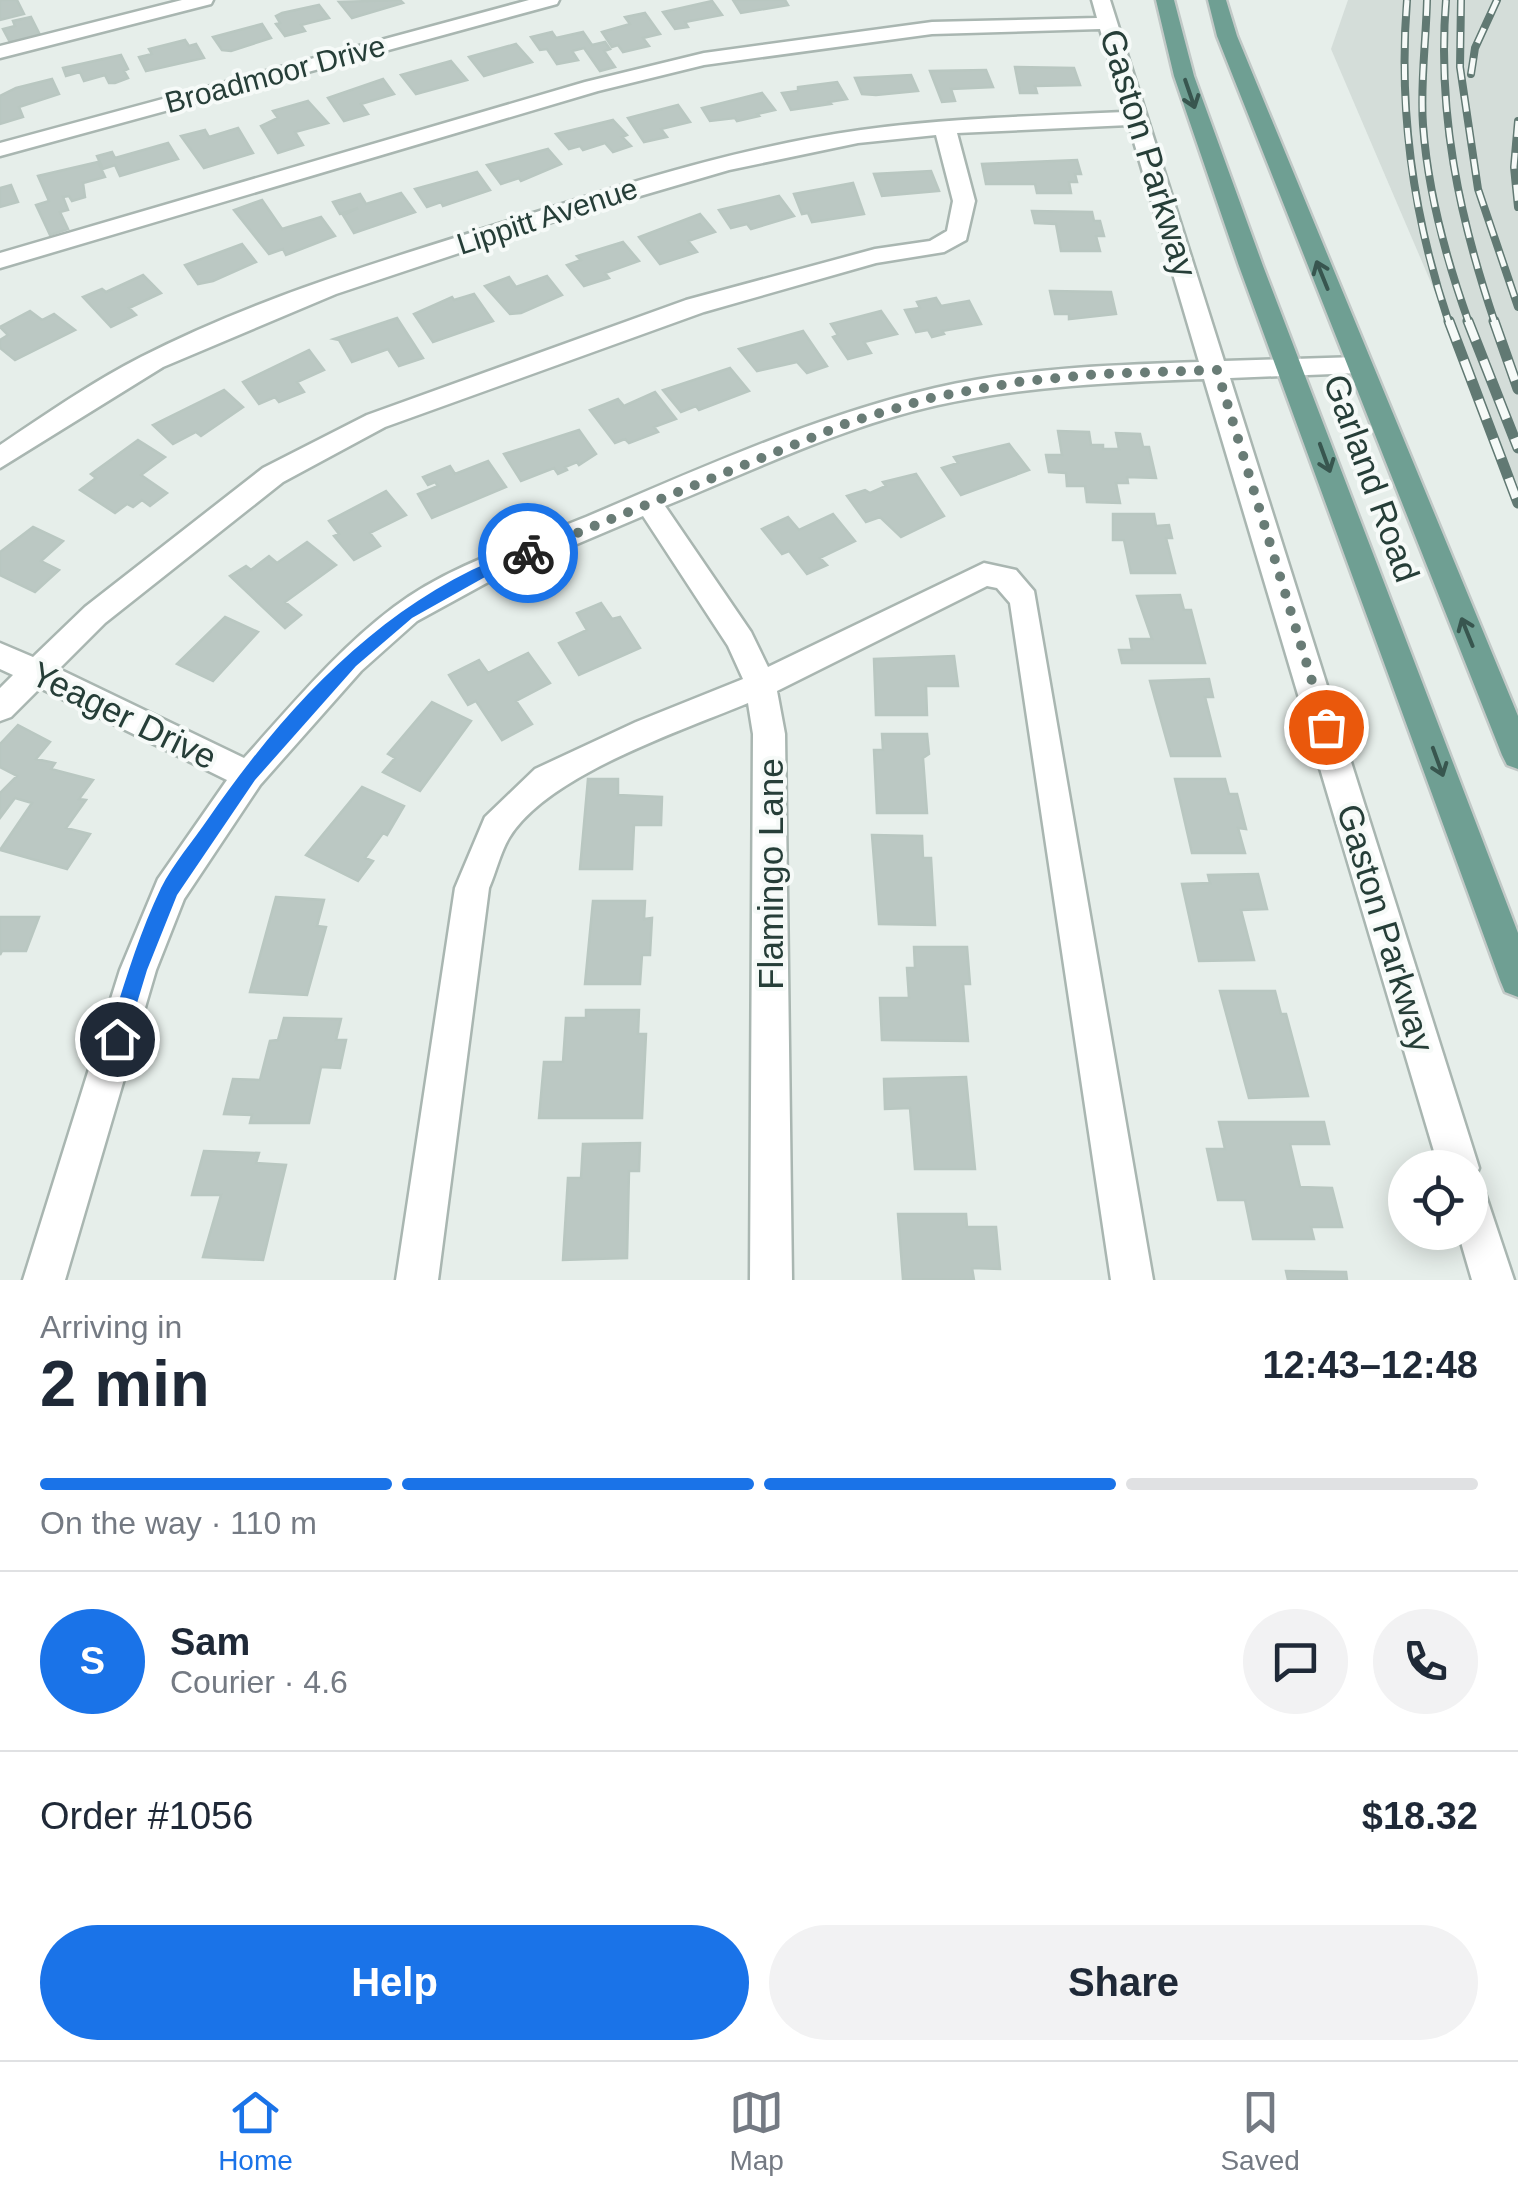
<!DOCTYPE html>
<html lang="en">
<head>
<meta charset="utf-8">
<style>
	:root { --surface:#fff; --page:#f2f2f3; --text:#1f2937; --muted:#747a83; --line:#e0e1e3; --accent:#1a73e8 }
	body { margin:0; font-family:Helvetica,sans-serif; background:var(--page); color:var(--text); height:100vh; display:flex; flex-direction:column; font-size:38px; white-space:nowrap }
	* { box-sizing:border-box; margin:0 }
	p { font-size:32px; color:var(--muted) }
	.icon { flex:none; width:55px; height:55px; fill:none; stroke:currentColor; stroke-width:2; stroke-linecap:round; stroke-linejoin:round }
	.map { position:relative; height:1280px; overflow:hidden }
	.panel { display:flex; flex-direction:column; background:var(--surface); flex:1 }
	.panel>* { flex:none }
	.fabs { position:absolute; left:1388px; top:1150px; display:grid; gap:20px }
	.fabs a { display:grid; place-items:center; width:100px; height:100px; border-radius:50%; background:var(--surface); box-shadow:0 5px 25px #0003; font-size:50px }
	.pin { position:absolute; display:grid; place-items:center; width:85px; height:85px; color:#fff; margin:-42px; border:5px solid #fff; border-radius:50%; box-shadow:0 2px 10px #0007 }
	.courier { position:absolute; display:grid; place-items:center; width:100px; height:100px; margin:-50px; border:8px solid #1a73e8; border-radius:50%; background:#fff; color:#222; box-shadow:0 2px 12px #0007 }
	.summary em { font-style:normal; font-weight:800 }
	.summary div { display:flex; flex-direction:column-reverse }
	.summary { display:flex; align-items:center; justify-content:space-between; height:170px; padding:0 40px }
	h1 { font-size:65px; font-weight:800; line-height:75px }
	.bar { display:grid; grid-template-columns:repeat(4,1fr); gap:15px 10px; align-content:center; height:120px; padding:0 40px }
	.bar i { height:12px; border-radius:8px; background:var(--line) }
	.bar .active { background:var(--accent) }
	.bar p { grid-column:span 4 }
	.line { display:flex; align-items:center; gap:25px; padding:0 40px; border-top:2px solid var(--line) }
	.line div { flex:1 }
	.round { display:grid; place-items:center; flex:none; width:105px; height:105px; border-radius:52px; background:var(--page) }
	.cta { display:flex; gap:20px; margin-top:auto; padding:20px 40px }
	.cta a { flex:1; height:115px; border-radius:60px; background:var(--accent); color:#fff; font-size:40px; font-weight:800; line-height:115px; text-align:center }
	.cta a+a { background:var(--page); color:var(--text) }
	.menu { display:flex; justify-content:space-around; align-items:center; height:140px; border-top:2px solid var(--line); background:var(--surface); font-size:28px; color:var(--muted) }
	.menu a { display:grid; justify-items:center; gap:5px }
	.menu .active { color:var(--accent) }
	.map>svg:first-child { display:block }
	.built { fill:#d4ddd9 }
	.building { fill:#bbc8c3; stroke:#b9c7c1; stroke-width:2.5 }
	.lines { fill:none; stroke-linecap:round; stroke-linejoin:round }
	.minor-casing { stroke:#a9b6b1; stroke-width:5 }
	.major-casing { stroke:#c2c9c7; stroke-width:5 }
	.minor { fill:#fff; fill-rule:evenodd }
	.major { fill:#6f9f93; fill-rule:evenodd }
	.rail-far1-casing { stroke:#617973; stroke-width:8 }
	.rail-casing { stroke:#617973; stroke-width:11 }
	.rail-far1 { stroke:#f6faf8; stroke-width:5; stroke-dasharray:16; stroke-linecap:butt }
	.rail { stroke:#f6faf8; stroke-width:8; stroke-dasharray:21; stroke-linecap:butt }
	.oneway { stroke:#38564f }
	.route { fill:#1a73e8 }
	.done { stroke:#697c76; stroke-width:10; stroke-dasharray:0 18 }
	.labels { text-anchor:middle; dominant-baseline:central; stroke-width:8; stroke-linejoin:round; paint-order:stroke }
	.far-street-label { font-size:30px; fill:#263e38; stroke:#f6faf8 }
	.street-label { font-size:35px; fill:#263e38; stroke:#f6faf8 }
</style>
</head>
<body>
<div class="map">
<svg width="1518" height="1280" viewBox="0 0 1518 1280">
	<rect width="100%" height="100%" fill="#e6eeea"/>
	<!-- built -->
	<path class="built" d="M1348,0H1518V486L1331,49Z"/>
	<!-- building -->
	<path class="building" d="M0,0H17L24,14L0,20Z
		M400,0L403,3L352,18L339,2Z
		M733,0H785L788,5L741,13Z
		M712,1L722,15L685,22L688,27L675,29L663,12Z
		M319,5L329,18L301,25L305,31L285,36L276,24L280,23L276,16L282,13Z
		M645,13L660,34L643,38L649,46L623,52L618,45L612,47L602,32L630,24L625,17Z
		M31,17L41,37L11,44L3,29L15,26L13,21Z
		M262,24L271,38L231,51L222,50L213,37Z
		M552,32L556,38L583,32L592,45L605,42L610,49L604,51L615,67L600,71L584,48L572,51L578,60L557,64L547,49L540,50L531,37Z
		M185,40L189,46L196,44L204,58L146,71L139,57L152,54L149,49Z
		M516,44L532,62L484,76L469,57Z
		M121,55L128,69L124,71L128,78L115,83H109L105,75L84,81L80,72L66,76L63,68Z
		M451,61L467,80L416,94L401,75Z
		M1015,67L1074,68L1080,85L1035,86L1037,93H1020Z
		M986,70L993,87L951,89L955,101L942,102L930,71Z
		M911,75L918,91L876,95L862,94L855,78Z
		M52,79L59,94L19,107L23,117L0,124V96L16,88Z
		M383,79L394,94L361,104L368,114L344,121L328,98Z
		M837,82L847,99L829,102L831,104L791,110L782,93L798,91V87Z
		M762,93L775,110L757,114L759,116L737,121L735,118L710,121L702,108Z
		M308,101L328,123L295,132L303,145L278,153L261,126L278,118L273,111Z
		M678,105L690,122L661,129L667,137L644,142L628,118Z
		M613,120L627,135L622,137L631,146L613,152L605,143L583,150L580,146L569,149L556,134Z
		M238,128L253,153L204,168L181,136L205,130L209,137Z
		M168,143L178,159L120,176L115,165L103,169L97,156L112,152L115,158Z
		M548,149L561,164L521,181L519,178L501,184L487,165Z
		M1077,160L1081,174H1075L1077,182H1069L1071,193H1037L1035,184H986L982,164Z
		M98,162L105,177L83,183L85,197L72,201L69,196L63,197L68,210L60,212L68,229L50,235L36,205L49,201L38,176Z
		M931,171L939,191L882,196L874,174Z
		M477,172L490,190L443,206L441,202L427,207L415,189Z
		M853,183L864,214L812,222L808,213L802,214L794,194Z
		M11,185L18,202L0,207V188Z
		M401,193L415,212L354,233L343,215L358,208L340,214L333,202L360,194L366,204Z
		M779,196L794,216L751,229L747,224L731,228L719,210Z
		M262,200L282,229L321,217L335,236L286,255L283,249L269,254L234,210Z
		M1032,211L1092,212L1094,221H1100L1104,236H1096L1100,251H1061L1056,224L1035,223Z
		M700,214L715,232L688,241L697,252L660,264L639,237Z
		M623,242L639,261L605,273L609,278L584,286L567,265L581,260L577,256Z
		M242,244L256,262L213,281L198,284L185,265Z
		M143,275L161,293L129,308L136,315L111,327L83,297L102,289L106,292Z
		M547,276L562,295L521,313L510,314L485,286L509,277L516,287Z
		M1050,291L1111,292L1116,314L1069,319V314H1055Z
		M474,294L493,321L433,342L414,314L452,297L454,300Z
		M936,298L941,306L969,301L981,324L942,331L944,334L932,337L928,330L916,332L905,310L920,308L917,302Z
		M30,311L42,320L54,314L75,330L15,360L0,348V340L8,335L0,327Z
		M881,311L897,334L864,342L871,353L848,359L833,337L838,335L831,324Z
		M397,318L423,358L399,366L388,349L352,362L339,340L334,339Z
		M803,331L827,366L807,373L797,362L757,371L739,349Z
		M309,350L324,370L297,382L304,392L279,402L275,397L259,404L243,382Z
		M730,368L749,391L699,410L696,406L681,412L663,390Z
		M224,390L243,407L201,436L196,432L173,444L153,425Z
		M655,392L676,419L654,427L658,432L629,443L625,439L615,443L590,410L618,399L624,406Z
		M579,430L596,454L579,465L577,462L565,467L567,470L558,474L554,468L521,481L504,454Z
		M1058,431L1089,432L1091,445H1103V449H1119L1116,433L1140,434L1143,447H1149L1156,478L1127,477L1128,483H1116L1120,503L1087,502L1085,486H1067L1066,473L1049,472L1046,455H1062Z
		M138,440L165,457L141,475L167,493L150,506L142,500L133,507L127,504L115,513L80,490L96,478L91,474Z
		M1009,444L1029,470L961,495L942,468L958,463L954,457Z
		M488,461L506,487L432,518L418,494L438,486L435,482L428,485L423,477L450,466L455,474Z
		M916,474L944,516L901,537L880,517L866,522L847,496L865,490L870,493L886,486L883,482Z
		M386,491L406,515L370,533L380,546L354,560L334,536L339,534L329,521Z
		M833,514L855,541L820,558L827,565L807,574L789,551L782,554L762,529L788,517L799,530Z
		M1113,514H1154L1156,526L1169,525L1172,538H1166L1175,573H1131L1124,540H1113Z
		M33,527L63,541L41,561L59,570L35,592L0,575V552Z
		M307,542L336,565L285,602L301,615L285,628L230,576L246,566L251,570L269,556L277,563Z
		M1180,595L1184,610H1191L1205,663H1122L1119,650H1132L1130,639H1152L1137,596Z
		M601,603L612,619L620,617L640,648L579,675L559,643L587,630L577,613Z
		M225,617L258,632L213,681L177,664Z
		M528,653L550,683L516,701L532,724L502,740L476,701L468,705L449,675L479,660L488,673Z
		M954,656L958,686H926L927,715H876L874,659Z
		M1209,679L1213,697H1205L1220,756H1171L1150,681Z
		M432,702L471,721L420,791L383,772L395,758L388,754Z
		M18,725L50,742L36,759L55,763L51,769L93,780L79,799L86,800L66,828L90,834L67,869L0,850L32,803L15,798L0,818V793L17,776L0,767V744Z
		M882,734H927L929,754L923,758L927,813H877L874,750H883Z
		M588,779H618V795L662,797L661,825H634L632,869H580Z
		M1175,779H1225L1229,794H1237L1246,829L1238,828L1245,853H1192Z
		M362,787L404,806L387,835L383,833L365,858L373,861L358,881L306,855Z
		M872,835L922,836L923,858H931L935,925L879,924Z
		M1258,874L1267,909L1241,910L1254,960L1199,961L1182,884L1210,883L1208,875Z
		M276,897L324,900L317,926L326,927L307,995L250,992Z
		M593,901H645L644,919L652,918L650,955H642L640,984H585Z
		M0,917H39L26,951H2L0,955Z
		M914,947H967L970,984H963L968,1041L882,1040L880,998H909L907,968H915Z
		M1220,991H1275L1281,1014H1286L1308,1096L1249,1098Z
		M586,1010H639L638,1034H646L642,1118H539L544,1062H563L566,1018H586Z
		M284,1018L341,1019L336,1040H346L340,1068L321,1067L309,1123H250L252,1115L224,1114L233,1079L260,1080L270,1041L278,1040Z
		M966,1077L975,1169H915L910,1108L885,1109L884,1079Z
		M1219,1122H1324L1329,1144H1290L1300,1187L1332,1188L1342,1227H1311L1314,1239H1253L1245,1200H1218L1207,1149H1225Z
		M640,1143L639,1171H629L627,1258L563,1260L568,1178H581L583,1144Z
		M204,1151L259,1153L256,1163L286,1165L263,1260L203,1257L221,1195H192Z
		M898,1214H966L967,1227H996L1000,1269L972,1268L974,1280L903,1279Z
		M1286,1271L1346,1272L1347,1280H1288Z"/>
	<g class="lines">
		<!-- minor casing -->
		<g class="minor-casing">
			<path id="minor" d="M182,0H213L211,4L0,58V46Z
				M529,0H559L557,4L0,156V143Z
				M1092,0H1110L1224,361L1358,357L1371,365L1358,373L1230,378L1479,1168L1473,1182L1470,1183V1168H1439L1204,379C1115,382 1026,386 938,405C844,426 754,470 665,506L751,632L768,667L984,563L1016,570L1034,591L1153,1280H1111L1010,603L997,588L987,586L777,691L785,734L792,1280H750L753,734L748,703C681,731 547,775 509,838C500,853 496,872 489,888L438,1280H396L455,888L485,817L535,769L636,722L743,679L728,646L643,516L490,581L417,621L361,671L260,785L184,899L156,970L65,1280H23L120,970L158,879L227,780L40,688L11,717L0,721V688L13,675L0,669V643L33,657L85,607L263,468L367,415L686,300L875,249L930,241L947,231L953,201L936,135L858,143L729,170L558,220L336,294L163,367L0,468V445C46,414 92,382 141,357C262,295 395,257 524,216C634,181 746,146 861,130C948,118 1037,116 1125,112L1100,29L932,34L704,65L598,91L0,268V253L585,82L704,53L932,22L1097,18ZM1129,125L1199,362C1111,365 1022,368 935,388C815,416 699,469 586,517C523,543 449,565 394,607C337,650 292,705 244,758L59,669L105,623L283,482L385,427L704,312L876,263L944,252L966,240L975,201L957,133Z
				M1470,1184L1484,1190L1514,1280H1472L1458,1232H1470Z"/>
		</g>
		<!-- major casing -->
		<g class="major-casing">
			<path id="major" d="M1156,0H1174L1194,76L1263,266L1518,933V997L1505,992L1500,980L1239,266L1174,76Z
				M1208,0H1226L1237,36L1518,716V769L1507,765L1502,755L1217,36Z"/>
		</g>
		<!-- minor -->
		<use href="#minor" class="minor"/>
		<!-- major -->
		<use href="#major" class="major"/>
		<!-- rail-far1 casing -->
		<g class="rail-far1-casing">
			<path id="rail-far1" d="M1407,0C1398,112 1413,217 1449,323
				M1427,0C1426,42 1420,84 1423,125C1428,194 1446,259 1469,323
				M1446,0C1437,113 1459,217 1495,323
				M1461,0L1460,67L1478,189L1518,307
				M1471,74L1475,48L1497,0
				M1518,121L1514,167L1518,207"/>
		</g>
		<!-- rail casing -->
		<g class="rail-casing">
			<path id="rail" d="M1449,321L1518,503
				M1468,321L1518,448
				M1494,321L1518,389"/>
		</g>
		<!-- rail-far1 -->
		<use href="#rail-far1" class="rail-far1"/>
		<!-- rail -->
		<use href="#rail" class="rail"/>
	</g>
	<!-- one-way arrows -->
	<defs><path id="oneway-shaft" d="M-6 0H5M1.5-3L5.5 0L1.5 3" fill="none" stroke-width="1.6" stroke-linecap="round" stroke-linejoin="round" transform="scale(2.5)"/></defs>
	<g class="oneway">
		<use href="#oneway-shaft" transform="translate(1190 94) rotate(71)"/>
		<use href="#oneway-shaft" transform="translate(1322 275) rotate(-112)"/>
		<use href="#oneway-shaft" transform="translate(1325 458) rotate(70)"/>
		<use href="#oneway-shaft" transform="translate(1467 632) rotate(-112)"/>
		<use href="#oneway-shaft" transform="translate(1438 762) rotate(70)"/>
	</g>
	<!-- route -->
	<path class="route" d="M528,547L535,553L533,557L485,577L412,618L356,666L255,780L177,895L147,970L124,1046H110L107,1039C123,988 138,936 161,888C173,864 193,841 208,819C289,702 390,593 528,547Z"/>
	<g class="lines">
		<!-- done -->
		<path class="done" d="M528,553L850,422L934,397L1018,382L1098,374L1217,370L1326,727"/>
	</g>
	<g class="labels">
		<!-- far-street labels -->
		<g class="far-street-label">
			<text transform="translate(275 74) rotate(-15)">Broadmoor Drive</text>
			<text transform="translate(547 216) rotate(-18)">Lippitt Avenue</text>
		</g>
		<!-- street labels -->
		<g class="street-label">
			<text transform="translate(1149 153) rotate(73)">Gaston Parkway</text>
			<text transform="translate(1372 478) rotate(70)">Garland Road</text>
			<text transform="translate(124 715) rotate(26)">Yeager Drive</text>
			<text transform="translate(770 874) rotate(-90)">Flamingo Lane</text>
			<text transform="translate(1386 928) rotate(73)">Gaston Parkway</text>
		</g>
	</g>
</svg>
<div class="fabs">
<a><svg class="icon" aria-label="locate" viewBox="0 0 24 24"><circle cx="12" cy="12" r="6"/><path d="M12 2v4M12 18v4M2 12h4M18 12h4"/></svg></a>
</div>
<div class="pin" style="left:1326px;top:727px;background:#ea580c"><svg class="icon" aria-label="bag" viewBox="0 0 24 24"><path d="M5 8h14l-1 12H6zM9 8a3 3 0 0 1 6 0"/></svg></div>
<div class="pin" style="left:117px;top:1039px;background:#1f2937"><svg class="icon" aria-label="home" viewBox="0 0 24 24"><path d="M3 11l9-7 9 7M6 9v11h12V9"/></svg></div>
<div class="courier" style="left:528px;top:553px"><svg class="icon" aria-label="bike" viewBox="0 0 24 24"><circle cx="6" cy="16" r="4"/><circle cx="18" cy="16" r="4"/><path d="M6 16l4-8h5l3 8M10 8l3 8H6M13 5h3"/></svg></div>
</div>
<section class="panel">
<div class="summary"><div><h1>2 min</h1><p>Arriving in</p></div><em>12:43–12:48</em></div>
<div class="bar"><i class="active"></i><i class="active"></i><i class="active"></i><i></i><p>On the way · 110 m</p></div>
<div class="line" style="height:180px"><b class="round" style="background:var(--accent);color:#fff">S</b><div><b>Sam</b><p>Courier · 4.6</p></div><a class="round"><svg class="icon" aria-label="chat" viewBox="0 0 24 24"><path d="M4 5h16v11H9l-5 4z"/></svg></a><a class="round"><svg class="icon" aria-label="phone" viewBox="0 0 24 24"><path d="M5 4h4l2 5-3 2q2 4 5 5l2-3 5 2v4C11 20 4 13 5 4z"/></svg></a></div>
<div class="line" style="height:130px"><div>Order #1056</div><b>$18.32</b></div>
<div class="cta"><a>Help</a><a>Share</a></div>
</section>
<nav class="menu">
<a class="active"><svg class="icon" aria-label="home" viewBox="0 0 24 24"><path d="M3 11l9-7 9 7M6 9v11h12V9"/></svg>Home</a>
<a><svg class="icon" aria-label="map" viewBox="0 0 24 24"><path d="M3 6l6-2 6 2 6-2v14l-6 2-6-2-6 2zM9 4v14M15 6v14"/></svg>Map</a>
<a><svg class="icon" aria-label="saved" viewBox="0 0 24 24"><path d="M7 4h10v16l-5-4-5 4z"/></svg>Saved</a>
</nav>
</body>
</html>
